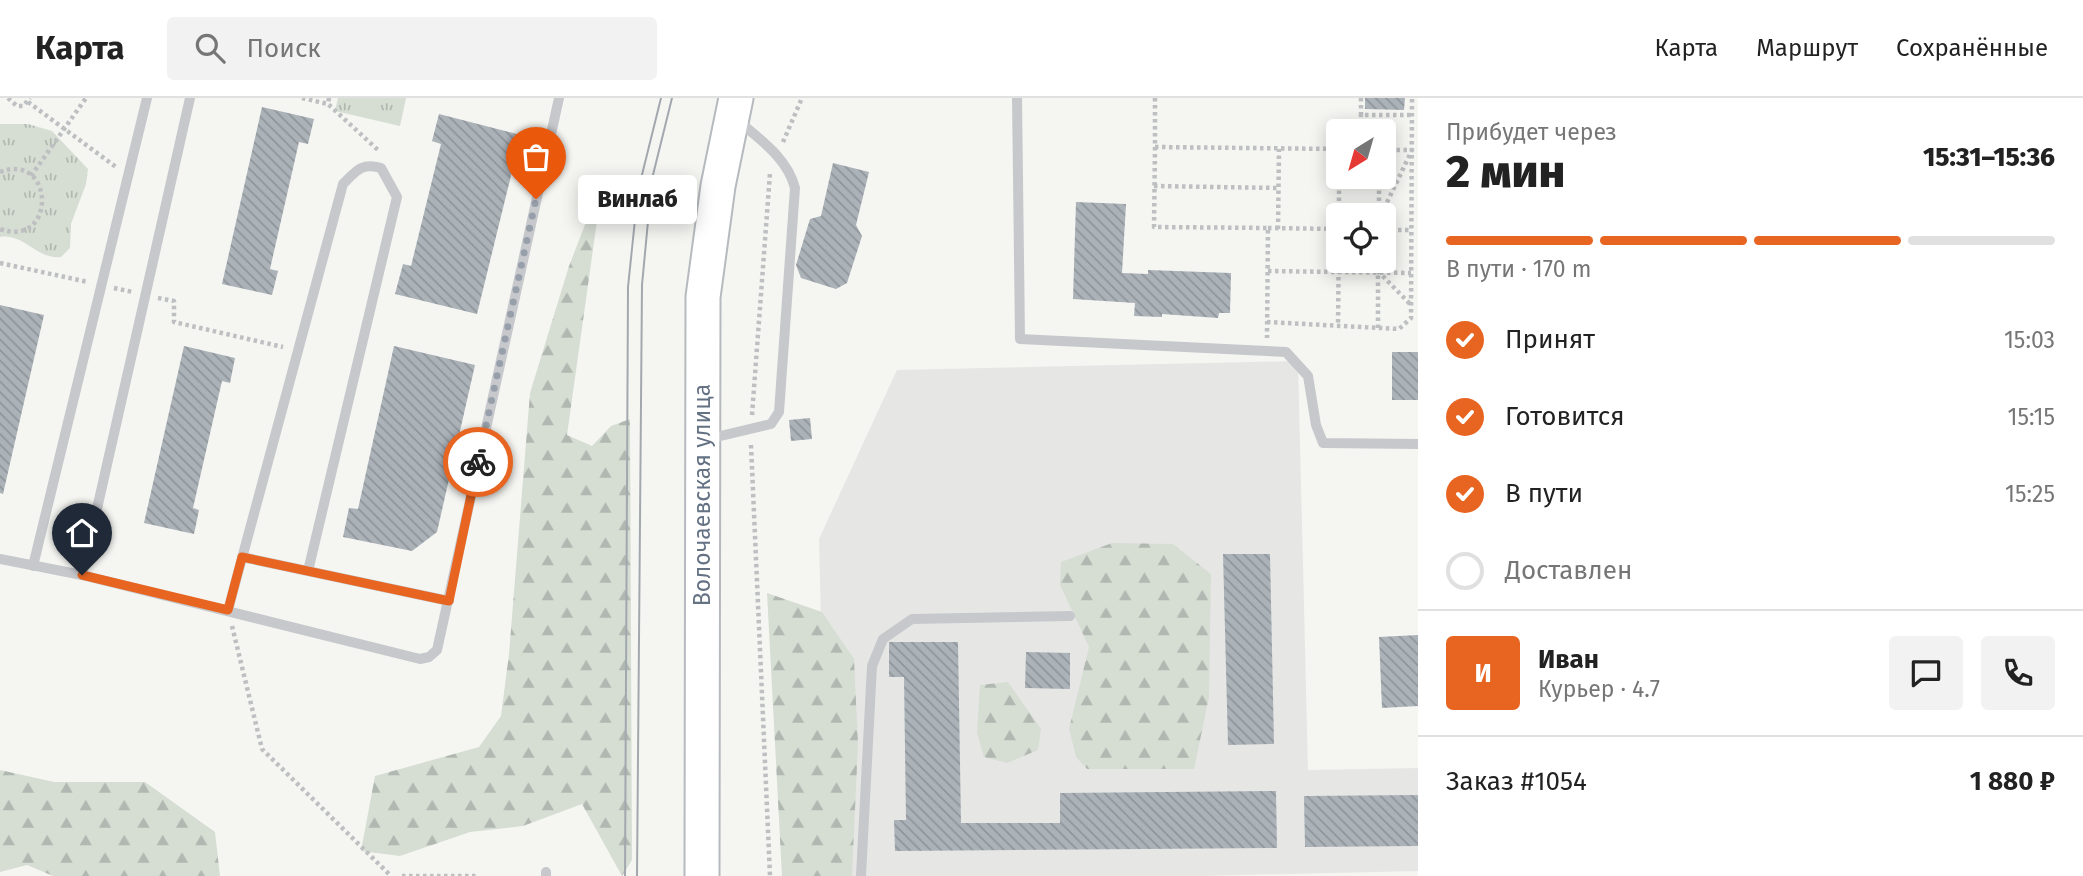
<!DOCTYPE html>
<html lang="ru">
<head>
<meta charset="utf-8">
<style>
	:root { --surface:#fff; --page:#f2f2f2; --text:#222; --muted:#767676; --line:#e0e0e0; --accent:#e76521 }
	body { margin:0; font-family:"Fira Sans",sans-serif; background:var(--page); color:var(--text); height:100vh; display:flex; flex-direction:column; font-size:26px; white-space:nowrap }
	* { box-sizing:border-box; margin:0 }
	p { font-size:23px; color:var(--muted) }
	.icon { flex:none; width:38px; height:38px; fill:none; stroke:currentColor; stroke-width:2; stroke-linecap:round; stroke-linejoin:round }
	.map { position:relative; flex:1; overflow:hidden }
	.drawer { display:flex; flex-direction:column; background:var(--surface); width:665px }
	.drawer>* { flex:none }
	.needle { width:46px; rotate:217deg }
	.buttons { position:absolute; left:1326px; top:21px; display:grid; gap:14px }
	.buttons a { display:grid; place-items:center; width:70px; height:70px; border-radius:7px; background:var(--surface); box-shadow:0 4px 18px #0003; font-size:35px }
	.pin { position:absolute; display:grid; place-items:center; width:60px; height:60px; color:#fff; margin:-72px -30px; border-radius:50% 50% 50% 0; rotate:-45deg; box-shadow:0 0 7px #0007 }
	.pin .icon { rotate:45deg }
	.courier { position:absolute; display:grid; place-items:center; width:70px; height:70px; margin:-35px; border:5px solid #e76521; border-radius:50%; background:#fff; color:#222; box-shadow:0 2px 9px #0007 }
	.bubble { position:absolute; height:49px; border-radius:7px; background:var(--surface); box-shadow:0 4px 18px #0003; font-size:23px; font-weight:800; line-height:49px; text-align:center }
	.headline em { font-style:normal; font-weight:800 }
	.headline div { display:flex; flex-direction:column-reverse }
	.headline { display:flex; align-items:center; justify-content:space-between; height:119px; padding:0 28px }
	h1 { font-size:46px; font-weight:800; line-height:52px }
	.bar { display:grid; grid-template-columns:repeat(4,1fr); gap:10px 7px; align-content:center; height:84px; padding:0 28px }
	.bar i { height:9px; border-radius:5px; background:var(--line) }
	.bar .current { background:var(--accent) }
	.bar p { grid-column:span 4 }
	.line { display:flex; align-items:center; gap:18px; padding:0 28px; border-top:2px solid var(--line) }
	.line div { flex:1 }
	.round { display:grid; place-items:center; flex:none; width:74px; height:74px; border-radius:7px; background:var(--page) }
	ol { padding:0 28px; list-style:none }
	li { display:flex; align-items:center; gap:21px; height:77px }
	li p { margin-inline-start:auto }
	li .icon { padding:7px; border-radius:50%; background:var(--accent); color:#fff; stroke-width:4 }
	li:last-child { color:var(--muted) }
	li i { width:38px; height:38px; border:4px solid var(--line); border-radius:50% }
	header { display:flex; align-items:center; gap:42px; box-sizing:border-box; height:98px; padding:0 35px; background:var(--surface); border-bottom:2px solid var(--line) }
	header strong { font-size:33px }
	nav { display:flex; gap:38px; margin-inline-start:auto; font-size:24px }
	.search { width:490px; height:63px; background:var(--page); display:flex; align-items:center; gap:18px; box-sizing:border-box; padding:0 24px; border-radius:7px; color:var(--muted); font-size:26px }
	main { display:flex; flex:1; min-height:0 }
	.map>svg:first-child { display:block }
	.built { fill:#e6e7e5 }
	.forest { fill:url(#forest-firs) }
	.park { fill:url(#park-tufts) }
	.building { fill:url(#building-back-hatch) }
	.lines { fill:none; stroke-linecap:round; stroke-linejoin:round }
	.primary-casing { stroke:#b6b9be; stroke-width:37 }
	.path { stroke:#bdbfc1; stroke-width:4.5; stroke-dasharray:3.5 3.5; stroke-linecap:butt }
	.lane { stroke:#c6c8cc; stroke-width:10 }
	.primary { stroke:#fff; stroke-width:33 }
	.tram { stroke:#a3a8af; stroke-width:2 }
	.done { stroke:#97a0aa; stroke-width:7; stroke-dasharray:0 12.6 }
	.route { stroke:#e76521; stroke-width:9 }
	.labels { text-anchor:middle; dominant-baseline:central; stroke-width:7; stroke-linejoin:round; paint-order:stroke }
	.street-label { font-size:23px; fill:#647284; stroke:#fff }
</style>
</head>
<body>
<header>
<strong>Карта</strong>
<div class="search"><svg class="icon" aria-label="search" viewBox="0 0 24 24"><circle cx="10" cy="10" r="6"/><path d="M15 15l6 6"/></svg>Поиск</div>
<nav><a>Карта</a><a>Маршрут</a><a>Сохранённые</a></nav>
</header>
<main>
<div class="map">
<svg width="1418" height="778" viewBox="0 0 1418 778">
	<defs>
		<pattern id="forest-firs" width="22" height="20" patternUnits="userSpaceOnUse" patternTransform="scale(1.75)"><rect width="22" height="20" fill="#d6ddd3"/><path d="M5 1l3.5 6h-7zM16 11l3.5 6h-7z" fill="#b1b8b1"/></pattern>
		<pattern id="park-tufts" width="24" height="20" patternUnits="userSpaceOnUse" patternTransform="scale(1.75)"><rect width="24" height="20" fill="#d6ddd3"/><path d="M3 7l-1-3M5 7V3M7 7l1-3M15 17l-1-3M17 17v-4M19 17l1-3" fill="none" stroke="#b1b8b1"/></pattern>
		<pattern id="building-back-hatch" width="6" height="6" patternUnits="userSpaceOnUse" patternTransform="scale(1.75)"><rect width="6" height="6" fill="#abb2b8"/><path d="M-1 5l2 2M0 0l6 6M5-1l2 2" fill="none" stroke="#8f959b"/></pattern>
	</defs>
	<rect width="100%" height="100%" fill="#f5f6f2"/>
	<!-- built -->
	<path class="built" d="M1298,263L1308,672L1418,670V773L1200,778H827L819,441L897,272Z"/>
	<!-- forest -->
	<path class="forest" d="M603,80L567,337L592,348L611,328L630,321L632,762L622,778L582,706L523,728L470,734L400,758L361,753L375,678L479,649L501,618L509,556L530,295L569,168Z
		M1112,445L1173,446L1211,476L1209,599L1194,671H1087L1076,659L1069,631L1089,549L1060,487L1061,464Z
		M767,495L822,514L854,561L858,646L852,778H782Z
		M1008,584L1041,631L1038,652L1007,665L984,659L977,635L980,587Z
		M0,672L54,684H145L215,734L220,778H53L27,767L0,774Z"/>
	<!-- park -->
	<path class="park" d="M338,0H406L400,28L335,13Z
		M0,26H28L52,33L88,71L86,86L71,126L70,150L61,159C37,162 24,135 0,139Z"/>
	<!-- building -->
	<path class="building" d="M1365,0H1405L1404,12L1365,11Z
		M262,9L314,21L308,46L299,44L270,171L278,173L272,197L222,186Z
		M439,16L521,37L477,216L395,196L403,166L411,168L441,46L432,43Z
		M833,65L869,74L856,127L862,138L847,185L836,191L801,180L796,167L810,121L821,118Z
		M1076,104L1126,106L1122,175L1148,176V172L1231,175L1230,215H1219L1218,220L1162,216V219L1134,218L1135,205L1073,201Z
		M0,207L44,217L3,396L0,395Z
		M184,248L235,260L230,285L222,283L193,410L199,412L194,436L144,425Z
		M394,248L475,267L437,434L412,453L343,439L349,410L358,411Z
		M1392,254H1418V302H1392Z
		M810,320L812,341L791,343L789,322Z
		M1223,456H1270L1274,646L1228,647Z
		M1418,537V608L1382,610L1379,539Z
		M889,544H958L961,725H1060V695L1276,693L1277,750L895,753L894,722H906L904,579H889Z
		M1026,554L1070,555V591L1025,590Z
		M1418,697V748L1305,749L1304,698Z"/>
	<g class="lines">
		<!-- primary casing -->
		<g class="primary-casing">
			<path id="primary" d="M702,778L703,199L718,88L736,0"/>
		</g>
		<!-- path -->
		<path class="path" d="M8,0L17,8H23L30,0
			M302,0L328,6
			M329,0L328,6L379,53
			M1155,0V49L1339,51
			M1361,0V17H1412
			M28,4L116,69
			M1360,33L1361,17
			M783,44L802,0
			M1155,49L1154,129L1268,130L1267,240
			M0,74C55,53 57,151 0,131
			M31,78L86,0
			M1154,88L1278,90
			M1339,117V79
			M1379,117V79
			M1381,117L1412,52H1384
			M1268,130L1339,131L1338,228
			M1278,131L1279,51
			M1384,132H1411
			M1368,163L1411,207
			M0,165L88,184
			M1268,173L1411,175
			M114,190L133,194
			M158,200L174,203V224L283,249
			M1267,224L1399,231L1411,220L1412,0
			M1378,230V163
			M752,317L770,75
			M751,347L770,778
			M232,528L262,651L391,778
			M402,778H476"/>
		<!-- lane -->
		<path class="lane" d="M190,0L82,477L420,561L429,559L437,552L559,0
			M1017,0L1020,241L1286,254L1308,278L1316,327L1323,345L1418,346
			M708,341L771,326L779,314L795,90C787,59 759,41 736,21
			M242,459L449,503
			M0,461L82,477
			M33,468L147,0
			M228,512L343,86C356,73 362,64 381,70L397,99L308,473
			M546,774V778
			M861,778L872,568L883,541L912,521L1070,518"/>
		<!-- primary -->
		<use href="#primary" class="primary"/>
		<!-- tram -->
		<path class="tram" d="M625,778L628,189L638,93L661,0
			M637,778L642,187L652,81L672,0"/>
	</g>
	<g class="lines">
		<!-- done -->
		<path class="done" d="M478,364L536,101"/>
		<!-- route -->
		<path class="route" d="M82,477L228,512L242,459L449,503L478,364"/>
	</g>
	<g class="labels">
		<!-- street labels -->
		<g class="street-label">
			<text transform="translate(702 397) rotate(-90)">Волочаевская улица</text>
		</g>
	</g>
</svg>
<div class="buttons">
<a><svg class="needle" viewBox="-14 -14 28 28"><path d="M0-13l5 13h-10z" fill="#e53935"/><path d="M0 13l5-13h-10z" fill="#767676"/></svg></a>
<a><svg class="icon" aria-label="locate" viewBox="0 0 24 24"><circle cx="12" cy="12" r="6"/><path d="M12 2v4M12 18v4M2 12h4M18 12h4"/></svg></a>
</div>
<div class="pin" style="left:536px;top:101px;background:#ea580c"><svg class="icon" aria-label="bag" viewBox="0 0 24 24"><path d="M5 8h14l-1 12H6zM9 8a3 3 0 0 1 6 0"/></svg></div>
<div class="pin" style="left:82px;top:477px;background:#1f2937"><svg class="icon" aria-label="home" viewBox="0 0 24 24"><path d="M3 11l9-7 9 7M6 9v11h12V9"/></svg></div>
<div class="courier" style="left:478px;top:364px"><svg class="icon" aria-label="bike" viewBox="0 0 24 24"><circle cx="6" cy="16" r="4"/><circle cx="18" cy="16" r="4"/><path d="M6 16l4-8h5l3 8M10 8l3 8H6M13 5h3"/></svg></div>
<div class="bubble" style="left:578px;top:77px;width:119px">Винлаб</div>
</div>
<section class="drawer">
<div class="headline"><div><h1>2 мин</h1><p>Прибудет через</p></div><em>15:31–15:36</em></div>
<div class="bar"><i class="current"></i><i class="current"></i><i class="current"></i><i></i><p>В пути · 170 m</p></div>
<ol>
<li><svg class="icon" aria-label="check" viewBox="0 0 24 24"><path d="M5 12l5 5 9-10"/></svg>Принят<p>15:03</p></li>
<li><svg class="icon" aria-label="check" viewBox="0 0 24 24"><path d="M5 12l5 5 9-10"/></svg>Готовится<p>15:15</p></li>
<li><svg class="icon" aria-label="check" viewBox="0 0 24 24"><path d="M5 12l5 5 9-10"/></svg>В пути<p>15:25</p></li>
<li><i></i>Доставлен</li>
</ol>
<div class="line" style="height:126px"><b class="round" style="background:var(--accent);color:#fff">И</b><div><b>Иван</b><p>Курьер · 4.7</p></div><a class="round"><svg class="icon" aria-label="chat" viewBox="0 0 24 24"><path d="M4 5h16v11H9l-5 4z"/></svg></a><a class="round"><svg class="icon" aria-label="phone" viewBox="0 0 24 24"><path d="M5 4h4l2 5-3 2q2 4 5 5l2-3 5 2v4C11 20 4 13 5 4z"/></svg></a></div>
<div class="line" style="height:91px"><div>Заказ #1054</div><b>1 880 ₽</b></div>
</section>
</main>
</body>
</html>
